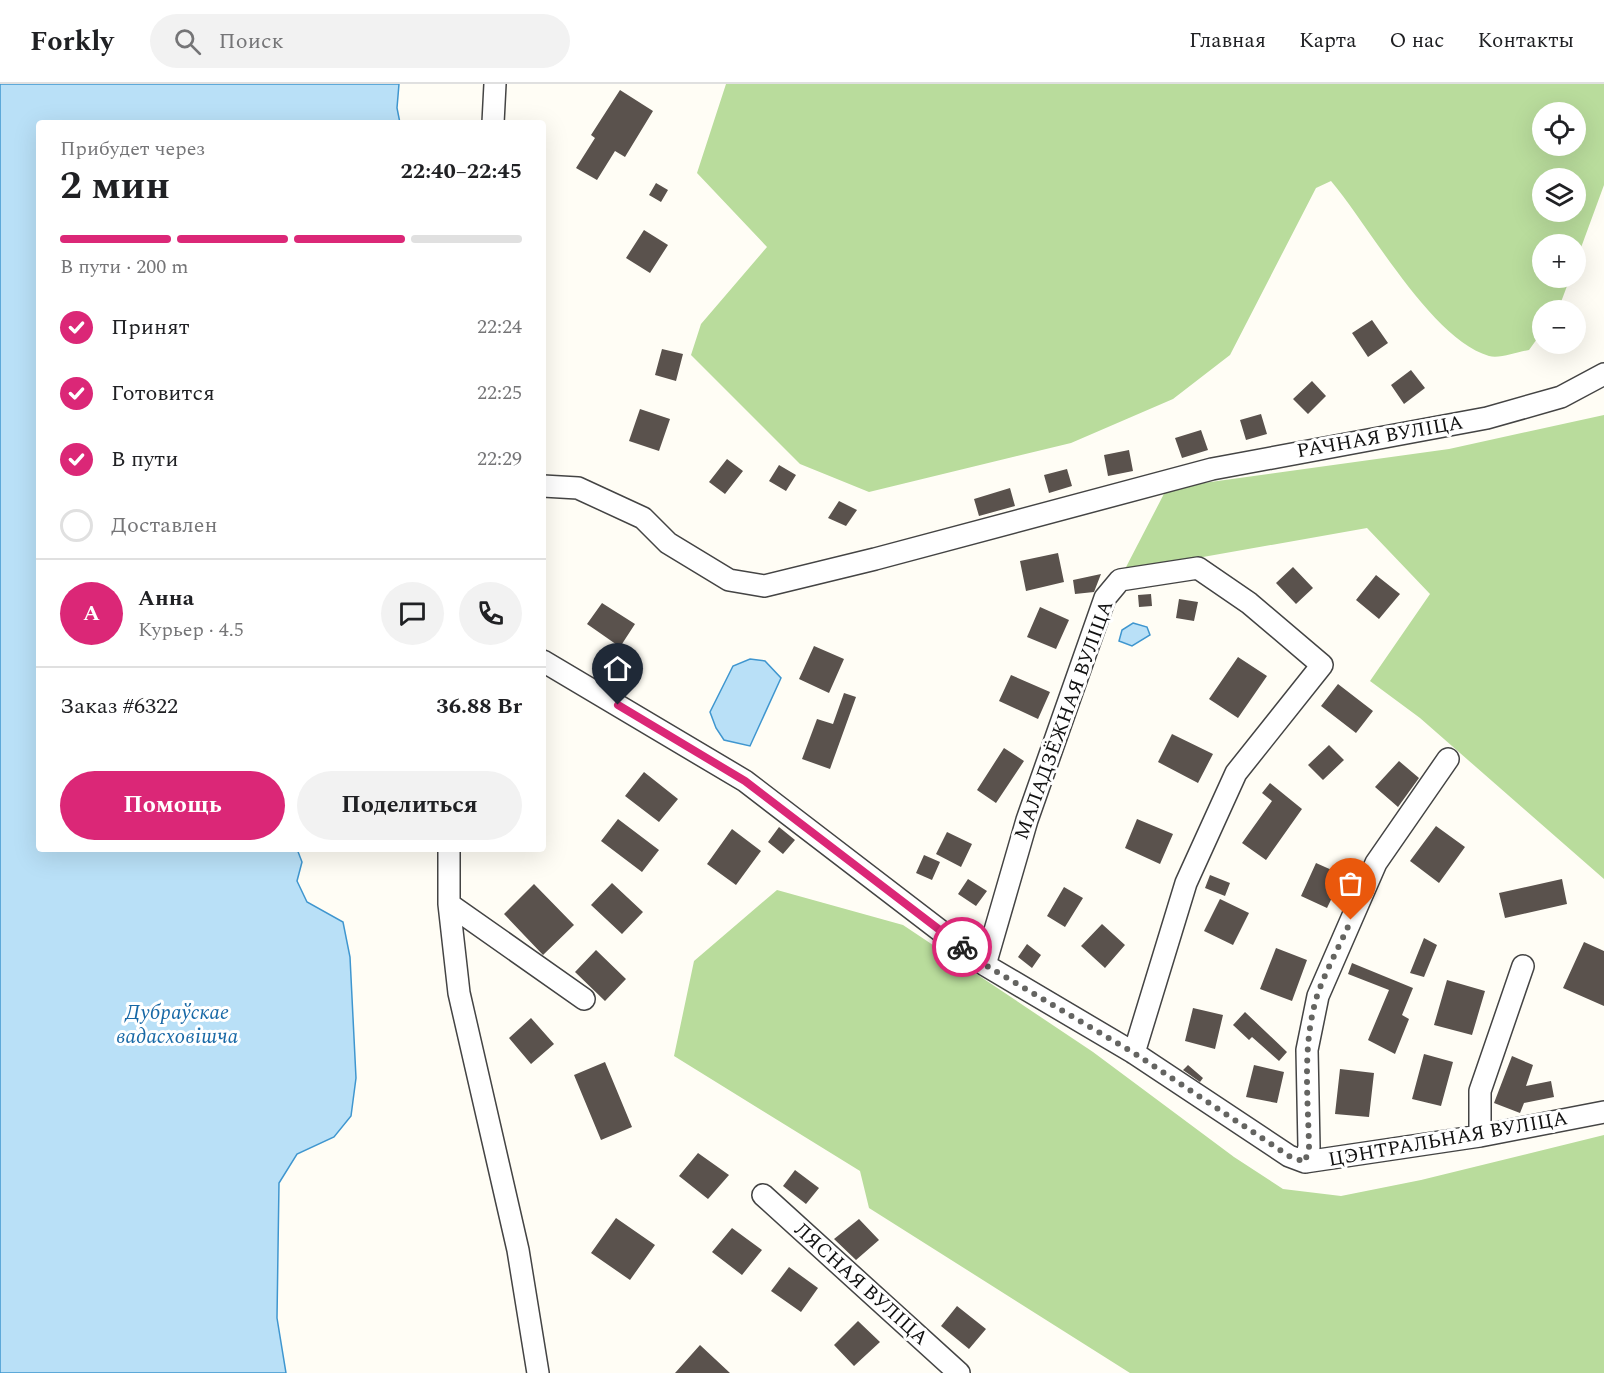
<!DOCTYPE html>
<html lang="ru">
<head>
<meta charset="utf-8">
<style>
	:root { --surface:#fff; --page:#f2f2f2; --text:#202124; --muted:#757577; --line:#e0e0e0; --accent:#db2777 }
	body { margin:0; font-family:Spectral,serif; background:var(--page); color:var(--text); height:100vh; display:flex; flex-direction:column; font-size:22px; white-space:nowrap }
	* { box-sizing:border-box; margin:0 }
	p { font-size:20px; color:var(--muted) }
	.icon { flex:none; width:33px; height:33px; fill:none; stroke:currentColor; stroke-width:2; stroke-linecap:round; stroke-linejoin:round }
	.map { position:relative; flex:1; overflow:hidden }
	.panel { position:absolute; left:36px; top:36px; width:510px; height:732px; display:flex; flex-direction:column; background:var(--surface); border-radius:6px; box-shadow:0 6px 24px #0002 }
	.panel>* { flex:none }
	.fabs { position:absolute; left:1532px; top:18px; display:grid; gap:12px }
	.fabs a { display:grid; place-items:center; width:54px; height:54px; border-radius:50%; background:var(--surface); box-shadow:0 6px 24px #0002; font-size:30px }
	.pin { position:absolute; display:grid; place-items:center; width:51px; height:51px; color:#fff; margin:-62px -26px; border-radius:50% 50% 50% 0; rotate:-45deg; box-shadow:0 0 6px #0007 }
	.pin .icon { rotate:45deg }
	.courier { position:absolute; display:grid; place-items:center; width:60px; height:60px; margin:-30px; border:4px solid #db2777; border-radius:50%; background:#fff; color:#222; box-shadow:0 2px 8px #0007 }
	.head em { font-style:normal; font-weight:700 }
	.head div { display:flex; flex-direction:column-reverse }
	.head { display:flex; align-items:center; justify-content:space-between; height:102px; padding:0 24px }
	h1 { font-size:39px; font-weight:700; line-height:45px }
	.bar { display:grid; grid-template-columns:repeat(4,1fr); gap:9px 6px; align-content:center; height:72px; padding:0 24px }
	.bar i { height:8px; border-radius:4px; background:var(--line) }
	.bar .active { background:var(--accent) }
	.bar p { grid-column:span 4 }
	.line { display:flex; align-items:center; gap:15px; padding:0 24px; border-top:2px solid var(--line) }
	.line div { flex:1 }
	.round { display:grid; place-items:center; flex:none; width:63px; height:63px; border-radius:32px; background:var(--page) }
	ol { padding:0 24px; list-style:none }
	li { display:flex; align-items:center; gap:18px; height:66px }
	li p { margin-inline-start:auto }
	li .icon { padding:6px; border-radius:50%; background:var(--accent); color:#fff; stroke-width:4 }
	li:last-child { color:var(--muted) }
	li i { width:33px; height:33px; border:3px solid var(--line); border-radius:50% }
	.action { display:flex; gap:12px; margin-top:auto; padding:12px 24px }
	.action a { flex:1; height:69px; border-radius:36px; background:var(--accent); color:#fff; font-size:24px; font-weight:700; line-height:69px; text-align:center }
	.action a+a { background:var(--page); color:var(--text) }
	header { display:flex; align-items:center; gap:36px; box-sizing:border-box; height:84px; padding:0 30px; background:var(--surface); border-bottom:2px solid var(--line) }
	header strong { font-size:28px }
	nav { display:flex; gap:33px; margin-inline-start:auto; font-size:21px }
	.search { width:420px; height:54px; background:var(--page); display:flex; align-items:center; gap:15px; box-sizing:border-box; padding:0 21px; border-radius:33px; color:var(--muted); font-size:22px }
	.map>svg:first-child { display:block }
	.forest { fill:#b9dc9c; fill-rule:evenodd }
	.water { fill:#b9e0f7; stroke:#3f96cf; stroke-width:1.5 }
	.building { fill:#5a524d }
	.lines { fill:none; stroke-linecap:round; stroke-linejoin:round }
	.minor-casing { stroke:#444; stroke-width:24 }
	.minor { stroke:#fff; stroke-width:21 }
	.done { stroke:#646461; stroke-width:6; stroke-dasharray:0 10.8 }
	.route { stroke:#db2777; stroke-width:8 }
	.labels { text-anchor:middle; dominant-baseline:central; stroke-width:6; stroke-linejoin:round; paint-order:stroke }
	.street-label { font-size:20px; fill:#111; stroke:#fff }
	.water-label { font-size:21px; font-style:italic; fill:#1768a6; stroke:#fff }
</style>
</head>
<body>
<header>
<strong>Forkly</strong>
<div class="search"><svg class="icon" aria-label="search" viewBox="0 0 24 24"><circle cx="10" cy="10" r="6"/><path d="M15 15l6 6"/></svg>Поиск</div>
<nav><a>Главная</a><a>Карта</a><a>О нас</a><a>Контакты</a></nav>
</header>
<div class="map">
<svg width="1604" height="1289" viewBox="0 0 1604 1289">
	<rect width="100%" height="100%" fill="#fffdf5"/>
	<!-- forest -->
	<path class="forest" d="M726,0H1604V101L1575,180V160H1542V194H1570L1558,226H1542V248L1529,266C1518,268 1499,275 1489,272C1431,255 1370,143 1331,97L1316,104L1230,271L1173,315L1071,359L869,408L800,380L691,271L701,240L767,163L697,89ZM1542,28H1575V62H1542ZM1542,94H1575V128H1542Z
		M1604,331V795L1420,634L1370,597L1430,510L1367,444L1124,487L1167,404L1449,365Z
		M777,806L903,841L1093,968L1234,1073L1283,1105L1341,1112L1421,1096L1604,1051V1289H1130L869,1124L860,1087L674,972L694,877Z"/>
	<!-- water -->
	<path class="water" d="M0,0H399L397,24L400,39H39V765H297L302,778L297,797L307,818L343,838L350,873L356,994L351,1032L334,1053L297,1070L279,1099L277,1234L286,1289H0Z
		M1133,539L1147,543L1150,551L1132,562L1119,557L1122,546Z
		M750,575L765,577L781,594L750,662L724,656L716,644L710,628L733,582Z"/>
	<!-- building -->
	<path class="building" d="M620,6L653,27L625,73L615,67L597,96L576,84L595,54L591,51Z
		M656,99L668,106L661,118L649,111Z
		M644,146L668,161L650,189L626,174Z
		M1372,236L1388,259L1368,273L1352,249Z
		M662,265L683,270L676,297L655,291Z
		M1411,286L1425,304L1404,320L1391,301Z
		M1312,297L1326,312L1308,330L1293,315Z
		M640,325L670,335L659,367L629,357Z
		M1261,330L1267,350L1246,356L1240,336Z
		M1201,346L1208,366L1182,374L1175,354Z
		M1129,366L1133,387L1108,392L1104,371Z
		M727,375L743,387L725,410L709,398Z
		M779,381L796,391L786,407L769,397Z
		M1067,385L1072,402L1049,409L1044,391Z
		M1010,404L1015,422L979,432L974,415Z
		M839,417L857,426L846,442L828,434Z
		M1058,469L1064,498L1026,507L1020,477Z
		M1293,483L1313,504L1296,520L1276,499Z
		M1101,490L1094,508L1075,510L1073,496Z
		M1376,491L1400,510L1379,535L1356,516Z
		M1151,510L1152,522L1139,523L1138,511Z
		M1179,515L1198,518L1194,537L1176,534Z
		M602,519L635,540L620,563L587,540Z
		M1040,523L1069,536L1056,565L1027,553Z
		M814,562L844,575L829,609L799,595Z
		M1238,573L1267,592L1238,634L1209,615Z
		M1011,591L1050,608L1038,635L999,617Z
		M1338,600L1373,627L1356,649L1321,622Z
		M844,609L856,613L830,685L802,675L817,635L833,640Z
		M1172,650L1213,670L1198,699L1158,678Z
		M1329,661L1344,676L1323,696L1308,681Z
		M1004,664L1024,677L996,719L977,706Z
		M1399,677L1419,694L1398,723L1375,703Z
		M644,688L678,715L659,738L625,712Z
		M1270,699L1302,725L1266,776L1242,759L1272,717L1262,709Z
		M618,735L659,766L642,788L601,757Z
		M1137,735L1173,750L1160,780L1125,764Z
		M1436,742L1465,763L1439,799L1410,777Z
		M779,743L795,756L783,770L768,758Z
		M732,745L761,767L736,801L707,780Z
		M947,748L972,760L961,783L936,770Z
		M924,771L940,778L932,796L916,789Z
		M1316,779L1343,791L1327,824L1301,812Z
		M1210,791L1230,799L1225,812L1205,804Z
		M968,795L987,807L976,822L958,810Z
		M1562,795L1567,820L1505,834L1499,809Z
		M612,799L643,828L622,850L591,821Z
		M534,800L574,841L543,871L504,830Z
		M1064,803L1083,814L1065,843L1047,832Z
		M1220,815L1249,829L1233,861L1204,847Z
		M1102,840L1125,861L1105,884L1081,862Z
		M1424,854L1437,861L1424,893L1410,889Z
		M1584,858L1604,867V922L1563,904Z
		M1027,860L1041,871L1032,884L1018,873Z
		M1276,864L1307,876L1292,917L1260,905Z
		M596,866L626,895L605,917L575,888Z
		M1352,879L1413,904L1402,931L1409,935L1395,970L1368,956L1389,906L1348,890Z
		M1447,896L1485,907L1472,951L1434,941Z
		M1193,924L1223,931L1215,965L1185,957Z
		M1245,928L1287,968L1279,977L1252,953L1249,956L1233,941Z
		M531,934L554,960L531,980L509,954Z
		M1424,970L1453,978L1441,1022L1412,1015Z
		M1512,972L1533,981L1526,1002L1551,997L1554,1013L1524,1019L1520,1029L1494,1019Z
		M605,978L632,1043L601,1056L574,991Z
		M1188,981L1203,994L1200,998L1183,986Z
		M1254,981L1284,988L1277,1019L1246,1013Z
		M1340,985L1374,989L1369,1033L1335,1030Z
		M698,1069L729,1091L708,1115L679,1092Z
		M795,1086L819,1104L806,1120L783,1102Z
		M616,1134L655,1161L630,1196L591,1169Z
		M859,1135L879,1156L856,1176L834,1155Z
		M732,1144L762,1166L742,1191L712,1168Z
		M789,1183L818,1204L801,1228L771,1207Z
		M957,1222L986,1245L969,1265L941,1242Z
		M858,1237L880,1258L854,1282L834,1261Z
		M700,1261L730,1289H675Z"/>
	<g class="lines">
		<!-- minor casing -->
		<g class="minor-casing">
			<path id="minor" d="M493,39L495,0
				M543,402L578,404L643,434L668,459L729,496L764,502L875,475L1212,385L1487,334L1561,313L1604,290
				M543,577L745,697L985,881L1134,969L1289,1072L1305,1078L1480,1052L1604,1028
				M449,765V820L459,909L518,1166L538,1289
				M449,820L584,915
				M985,881L1027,736L1105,514L1120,496L1198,484L1249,519L1322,581L1236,689L1186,799L1134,969
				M1480,1052V1007L1523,882
				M1305,1078L1309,1063L1307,966L1318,912L1376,779L1448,675
				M763,1111L959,1289"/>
		</g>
		<!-- minor -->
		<use href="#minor" class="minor"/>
	</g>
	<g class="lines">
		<!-- done -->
		<path class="done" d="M962,863L985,881L1134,969L1289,1072L1305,1078L1309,1063C1308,1013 1302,961 1317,912C1326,886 1340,861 1351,836"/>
		<!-- route -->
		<path class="route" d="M618,621L745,697L962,863"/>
	</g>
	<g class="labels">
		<!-- street labels -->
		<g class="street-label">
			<text transform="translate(1380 353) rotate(-10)">РАЧНАЯ ВУЛІЦА</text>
			<text transform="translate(1064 636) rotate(-70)">МАЛАДЗЁЖНАЯ ВУЛІЦА</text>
			<text transform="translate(1448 1055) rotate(-10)">ЦЭНТРАЛЬНАЯ ВУЛІЦА</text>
			<text transform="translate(861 1200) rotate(42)">ЛЯСНАЯ ВУЛІЦА</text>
		</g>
		<!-- water labels -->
		<g class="water-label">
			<text x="177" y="929">Дубраўскае<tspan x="177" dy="24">вадасховішча</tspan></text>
		</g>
	</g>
</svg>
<div class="fabs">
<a><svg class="icon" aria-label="locate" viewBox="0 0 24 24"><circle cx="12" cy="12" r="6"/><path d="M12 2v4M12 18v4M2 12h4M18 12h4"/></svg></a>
<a><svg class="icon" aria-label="layers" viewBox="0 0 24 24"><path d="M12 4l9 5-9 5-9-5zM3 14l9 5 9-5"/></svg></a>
<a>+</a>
<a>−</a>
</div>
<div class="pin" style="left:1351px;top:836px;background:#ea580c"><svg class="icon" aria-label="bag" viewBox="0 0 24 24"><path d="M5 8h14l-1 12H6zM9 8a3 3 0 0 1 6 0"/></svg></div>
<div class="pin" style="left:618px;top:621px;background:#1f2937"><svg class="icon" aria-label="home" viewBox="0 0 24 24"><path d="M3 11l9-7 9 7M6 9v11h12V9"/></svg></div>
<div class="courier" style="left:962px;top:863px"><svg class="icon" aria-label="bike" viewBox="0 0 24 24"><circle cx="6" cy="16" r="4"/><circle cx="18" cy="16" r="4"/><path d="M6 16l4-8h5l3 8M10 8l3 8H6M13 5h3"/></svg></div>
<section class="panel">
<div class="head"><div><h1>2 мин</h1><p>Прибудет через</p></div><em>22:40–22:45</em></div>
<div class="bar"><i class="active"></i><i class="active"></i><i class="active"></i><i></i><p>В пути · 200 m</p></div>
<ol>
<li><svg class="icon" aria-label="check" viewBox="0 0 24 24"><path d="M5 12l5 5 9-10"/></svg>Принят<p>22:24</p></li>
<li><svg class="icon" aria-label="check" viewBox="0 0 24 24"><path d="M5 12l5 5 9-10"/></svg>Готовится<p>22:25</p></li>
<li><svg class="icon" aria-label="check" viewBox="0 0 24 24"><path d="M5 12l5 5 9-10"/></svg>В пути<p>22:29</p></li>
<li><i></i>Доставлен</li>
</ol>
<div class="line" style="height:108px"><b class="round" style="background:var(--accent);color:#fff">А</b><div><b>Анна</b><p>Курьер · 4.5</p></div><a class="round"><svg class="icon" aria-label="chat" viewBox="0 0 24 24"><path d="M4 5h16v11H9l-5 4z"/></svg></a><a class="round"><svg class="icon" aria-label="phone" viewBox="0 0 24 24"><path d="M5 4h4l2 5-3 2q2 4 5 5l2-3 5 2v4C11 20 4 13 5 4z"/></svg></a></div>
<div class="line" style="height:78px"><div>Заказ #6322</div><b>36.88 Br</b></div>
<div class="action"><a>Помощь</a><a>Поделиться</a></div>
</section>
</div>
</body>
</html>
